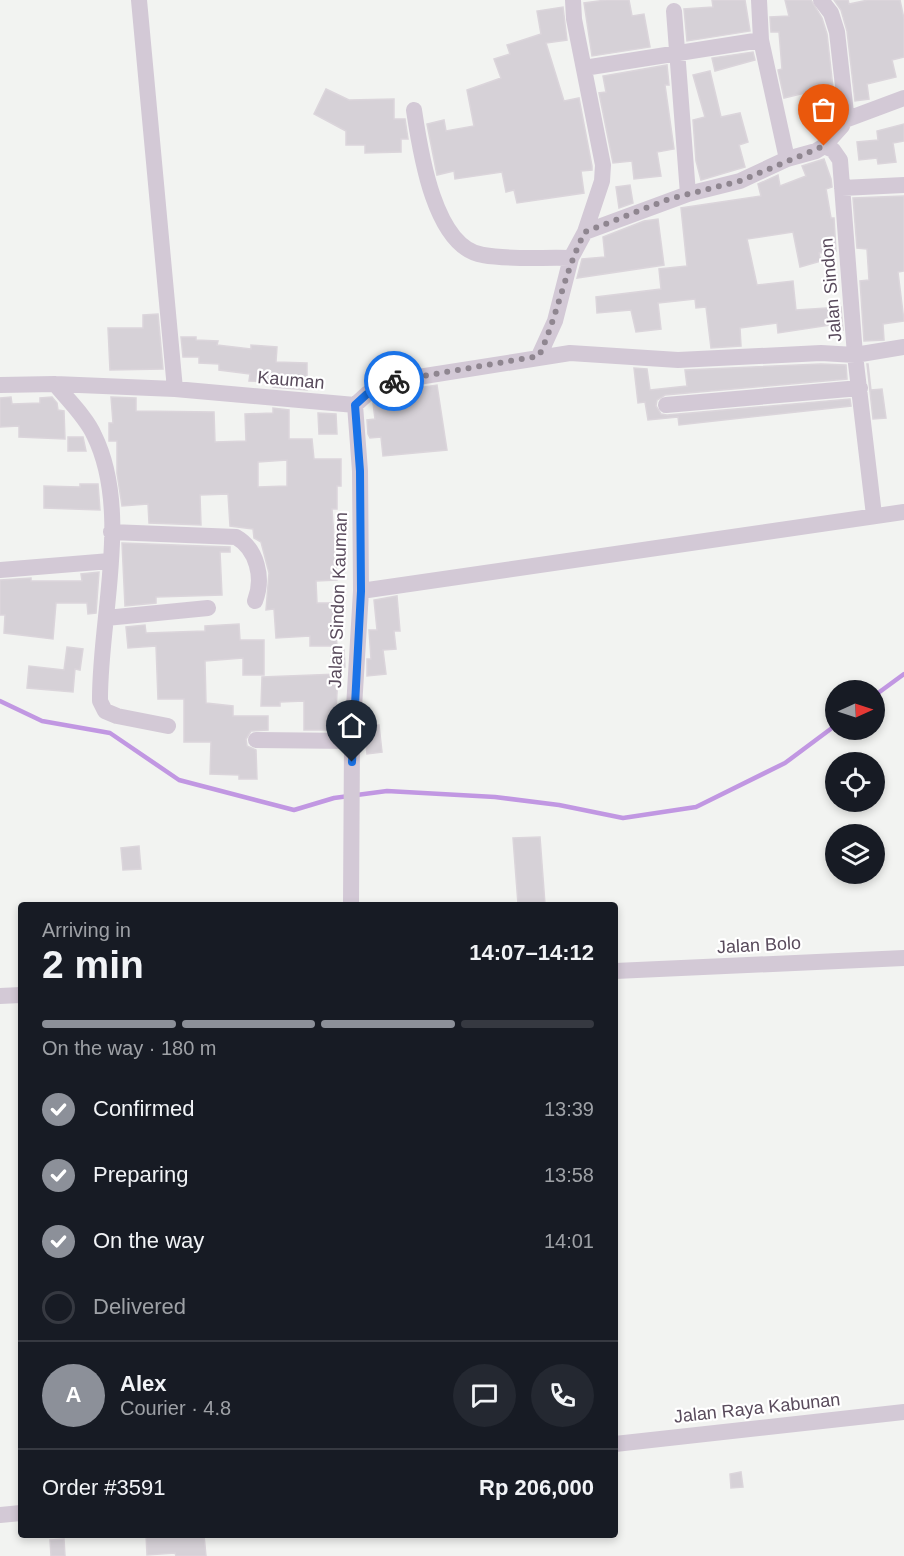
<!DOCTYPE html>
<html lang="en">
<head>
<meta charset="utf-8">
<style>
	:root { --surface:#171b24; --page:#242831; --text:#f1f3f6; --muted:#9ea1a6; --line:#363941; --accent:#8c9099 }
	body { margin:0; font-family:Helvetica,sans-serif; background:var(--page); color:var(--text); height:100vh; display:flex; flex-direction:column; font-size:22px; white-space:nowrap }
	* { box-sizing:border-box; margin:0 }
	p { font-size:20px; color:var(--muted) }
	.icon { flex:none; width:33px; height:33px; fill:none; stroke:currentColor; stroke-width:2; stroke-linecap:round; stroke-linejoin:round }
	.map { position:relative; flex:1; overflow:hidden }
	.sheet { position:absolute; left:18px; top:902px; width:600px; height:636px; display:flex; flex-direction:column; background:var(--surface); border-radius:6px; box-shadow:0 3px 9px #0003 }
	.sheet>* { flex:none }
	.needle { width:39px; rotate:87deg }
	.buttons { position:absolute; left:825px; top:680px; display:grid; gap:12px }
	.buttons a { display:grid; place-items:center; width:60px; height:60px; border-radius:50%; background:var(--surface); box-shadow:0 3px 9px #0003; font-size:30px }
	.pin { position:absolute; display:grid; place-items:center; width:51px; height:51px; color:#fff; margin:-62px -26px; border-radius:50% 50% 50% 0; rotate:-45deg; box-shadow:0 0 6px #0007 }
	.pin .icon { rotate:45deg }
	.courier { position:absolute; display:grid; place-items:center; width:60px; height:60px; margin:-30px; border:4px solid #1a73e8; border-radius:50%; background:#fff; color:#222; box-shadow:0 2px 8px #0007 }
	.head em { font-style:normal; font-weight:700 }
	.head div { display:flex; flex-direction:column-reverse }
	.head { display:flex; align-items:center; justify-content:space-between; height:102px; padding:0 24px }
	h1 { font-size:39px; font-weight:700; line-height:45px }
	.bar { display:grid; grid-template-columns:repeat(4,1fr); gap:9px 6px; align-content:center; height:72px; padding:0 24px }
	.bar i { height:8px; border-radius:4px; background:var(--line) }
	.bar .active { background:var(--accent) }
	.bar p { grid-column:span 4 }
	.line { display:flex; align-items:center; gap:15px; padding:0 24px; border-top:2px solid var(--line) }
	.line div { flex:1 }
	.round { display:grid; place-items:center; flex:none; width:63px; height:63px; border-radius:32px; background:var(--page) }
	ol { padding:0 24px; list-style:none }
	li { display:flex; align-items:center; gap:18px; height:66px }
	li p { margin-inline-start:auto }
	li .icon { padding:6px; border-radius:50%; background:var(--accent); color:#fff; stroke-width:4 }
	li:last-child { color:var(--muted) }
	li i { width:33px; height:33px; border:3px solid var(--line); border-radius:50% }
	.map>svg:first-child { display:block }
	.lines { fill:none; stroke-linecap:round; stroke-linejoin:round }
	.stream { stroke:#c197e2; stroke-width:4.5 }
	.building { fill:#d6d1d7; stroke:#dbd5db; stroke-width:1.5; fill-rule:evenodd }
	.minor { stroke:#d3c9d6; stroke-width:16 }
	.done { stroke:#8f8690; stroke-width:6; stroke-dasharray:0 10.8 }
	.route { stroke:#1a73e8; stroke-width:8 }
	.labels { text-anchor:middle; dominant-baseline:central; stroke-width:4.5; stroke-linejoin:round; paint-order:stroke }
	.street-label { font-size:18px; fill:#594b5c; stroke:#fff }
</style>
</head>
<body>
<div class="map">
<svg width="904" height="1556" viewBox="0 0 904 1556">
	<rect width="100%" height="100%" fill="#f2f3f1"/>
	<g class="lines">
		<!-- stream -->
		<path class="stream" d="M874,696L904,674
			M0,701L42,721L110,733L179,780L294,810L334,798L387,791L495,797L559,805L623,818L696,807L785,763L836,725"/>
	</g>
	<!-- building -->
	<path class="building" d="M606,0H629L632,16L644,14L650,47L592,56L584,3Z
		M712,0H745L750,31L687,41L684,9L713,7Z
		M785,0H811L822,18L827,34L834,97L822,98L821,89L784,98L778,70L782,69L779,32H771L770,17L789,16Z
		M834,0H848L849,4L868,0H900L904,19V57L892,60L896,77L867,84L869,99L855,101L847,31L841,10Z
		M563,7L567,40L546,43L564,101L579,98L592,166V170L581,171L584,193L517,203L514,190L506,192L502,172L455,179L454,171L437,175L427,124L444,120L446,131L474,126L467,90L501,78L494,59L510,54L507,45L541,34L537,11Z
		M753,52L755,60L715,71L712,58Z
		M667,65L669,85H665L674,149L657,152L661,176L634,179L632,161L613,163L599,93L606,92L603,76Z
		M710,71L721,117L740,113L748,142L739,145L745,167L701,180L696,161L693,120L705,117L693,75Z
		M326,89L349,100L394,99V119H405L408,139H401V152L365,153V145H346V131L314,114Z
		M904,124V141L893,143L896,162L878,164L877,158L859,160L857,142L878,140L877,131Z
		M824,159L831,179L832,187L826,189L831,218H834L836,251L819,253L821,261L800,267L793,232L747,239L757,285L793,281L796,310L841,307L843,330L831,331L830,325L778,333L777,323L740,328L741,346L711,348L706,307L696,308L695,299L658,303L661,329L636,332L631,310L597,313L596,297L661,289L659,269L687,266L681,208L761,196L758,184L778,175L780,186L806,176L802,166Z
		M630,185L633,203L619,208L616,187Z
		M904,196V271L898,272L904,321L883,324L884,340L864,341L860,281L869,280L867,249L857,248L853,198Z
		M658,219L664,265L577,278L582,259L605,257L603,237L644,221Z
		M158,314L163,369L110,370L108,328H143V315Z
		M181,337H196V340L218,341L217,345L251,349V345L277,347L276,362L307,363V390L273,387V382L249,381L250,374L219,370V364L199,363V357H183Z
		M821,364L846,365L847,379L665,395L657,400L656,406L661,414L667,415L850,399L851,406L679,425L678,417L648,420L645,402L638,403L634,368L647,369L650,390L687,386L685,370Z
		M867,364H868L871,390L882,389L886,418L873,419Z
		M437,385L447,450L383,456L381,437L370,438L368,434L367,420L375,419L373,403L391,394L404,393L403,390Z
		M11,397L12,404L40,403V398L52,397L57,403L58,410L64,411L65,439L19,437V426L0,427V398Z
		M111,397L136,398V411L214,412L215,442L246,441L245,414L273,413V408L289,410V439H312L314,459H341V486H337V509H332L337,580L316,581L317,603H333L337,646H310V636L276,638L274,609L266,610L269,573L261,542L254,538L253,529L230,526L228,494L200,495L201,525L149,523L148,504L122,506L117,473V441H109V423H113ZM287,460V486L258,487V462Z
		M318,413L336,414L337,434H319Z
		M68,437H83L86,451H68Z
		M80,484H98L100,510L44,508V486L80,487Z
		M122,543L230,547V552H220L222,595L156,597V603L125,606Z
		M99,572L96,613L88,614L87,603H56L53,639L4,633L5,615H0V580L31,578V581H82L81,574Z
		M397,596L400,631H394L396,649L383,650L386,674L367,676V659H371L369,630H377L374,600Z
		M239,624L240,640H264V675H243V658L205,661L206,703L233,706V716H268V730L251,731L246,739L247,746L256,750L257,779H239V775L210,774L211,742H184V699H158L156,646L128,648L126,627L145,625L146,633L205,631V626Z
		M67,647L83,649L80,670L75,669L73,692L27,688L29,666L64,670Z
		M331,650H344L345,667L332,668Z
		M338,674L335,730H304V701L280,702V706H261L262,677Z
		M379,725L382,752L367,754L364,726Z
		M540,837L545,904H518L513,838Z
		M139,846L141,869L123,870L121,848Z
		M741,1472L743,1487L731,1488L730,1474Z
		M146,1534L204,1535L206,1556H176L175,1553L147,1555Z
		M64,1539L65,1556H51L50,1540Z"/>
	<g class="lines">
		<!-- minor -->
		<path class="minor" d="M139,0L175,389
			M573,0L574,19L603,165L602,181L585,232
			M821,0L831,13L837,32L846,113L842,126L824,146
			M584,68L761,40
			M414,110C420,150 434,248 483,255C512,260 543,257 571,258
			M845,120L904,98
			M842,188L904,185
			M688,194L740,181L787,159
			M539,356L555,321L571,258L585,232L688,194L674,11
			M55,384C68,400 86,417 94,435C132,512 99,619 100,701L105,711L117,716L168,726
			M0,385L55,384L175,389L355,405L367,394L393,381L570,353L678,360L821,353L855,355L840,160L833,150L824,146L816,151L787,159L761,40L759,0
			M666,405L860,388
			M874,515L855,355L904,347
			M111,532L236,537C257,549 264,578 255,601
			M0,570L110,561
			M361,591L904,512
			M106,618L208,608
			M256,740L352,741
			M351,904L352,741L361,591L360,471L355,405
			M615,971L904,958
			M0,996L21,995
			M615,1444L904,1412
			M0,1515L21,1513"/>
	</g>
	<g class="lines">
		<!-- done -->
		<path class="done" d="M394,381L539,356C558,315 564,272 585,232L669,199L740,181L824,146"/>
		<!-- route -->
		<path class="route" d="M352,762L361,591L360,471L355,405L367,394L394,381"/>
	</g>
	<g class="labels">
		<!-- street labels -->
		<g class="street-label">
			<text transform="translate(831 290) rotate(-95)">Jalan Sindon</text>
			<text transform="translate(291 380) rotate(5)">Kauman</text>
			<text transform="translate(338 600) rotate(-88)">Jalan Sindon Kauman</text>
			<text transform="translate(759 945) rotate(-3)">Jalan Bolo</text>
			<text transform="translate(757 1408) rotate(-6)">Jalan Raya Kabunan</text>
		</g>
	</g>
</svg>
<div class="buttons">
<a><svg class="needle" viewBox="-14 -14 28 28"><path d="M0-13l5 13h-10z" fill="#e53935"/><path d="M0 13l5-13h-10z" fill="#9ea1a6"/></svg></a>
<a><svg class="icon" aria-label="locate" viewBox="0 0 24 24"><circle cx="12" cy="12" r="6"/><path d="M12 2v4M12 18v4M2 12h4M18 12h4"/></svg></a>
<a><svg class="icon" aria-label="layers" viewBox="0 0 24 24"><path d="M12 4l9 5-9 5-9-5zM3 14l9 5 9-5"/></svg></a>
</div>
<div class="pin" style="left:824px;top:146px;background:#ea580c"><svg class="icon" aria-label="bag" viewBox="0 0 24 24"><path d="M5 8h14l-1 12H6zM9 8a3 3 0 0 1 6 0"/></svg></div>
<div class="pin" style="left:352px;top:762px;background:#1f2937"><svg class="icon" aria-label="home" viewBox="0 0 24 24"><path d="M3 11l9-7 9 7M6 9v11h12V9"/></svg></div>
<div class="courier" style="left:394px;top:381px"><svg class="icon" aria-label="bike" viewBox="0 0 24 24"><circle cx="6" cy="16" r="4"/><circle cx="18" cy="16" r="4"/><path d="M6 16l4-8h5l3 8M10 8l3 8H6M13 5h3"/></svg></div>
<section class="sheet">
<div class="head"><div><h1>2 min</h1><p>Arriving in</p></div><em>14:07–14:12</em></div>
<div class="bar"><i class="active"></i><i class="active"></i><i class="active"></i><i></i><p>On the way · 180 m</p></div>
<ol>
<li><svg class="icon" aria-label="check" viewBox="0 0 24 24"><path d="M5 12l5 5 9-10"/></svg>Confirmed<p>13:39</p></li>
<li><svg class="icon" aria-label="check" viewBox="0 0 24 24"><path d="M5 12l5 5 9-10"/></svg>Preparing<p>13:58</p></li>
<li><svg class="icon" aria-label="check" viewBox="0 0 24 24"><path d="M5 12l5 5 9-10"/></svg>On the way<p>14:01</p></li>
<li><i></i>Delivered</li>
</ol>
<div class="line" style="height:108px"><b class="round" style="background:var(--accent);color:#fff">A</b><div><b>Alex</b><p>Courier · 4.8</p></div><a class="round"><svg class="icon" aria-label="chat" viewBox="0 0 24 24"><path d="M4 5h16v11H9l-5 4z"/></svg></a><a class="round"><svg class="icon" aria-label="phone" viewBox="0 0 24 24"><path d="M5 4h4l2 5-3 2q2 4 5 5l2-3 5 2v4C11 20 4 13 5 4z"/></svg></a></div>
<div class="line" style="height:78px"><div>Order #3591</div><b>Rp 206,000</b></div>
</section>
</div>
</body>
</html>
